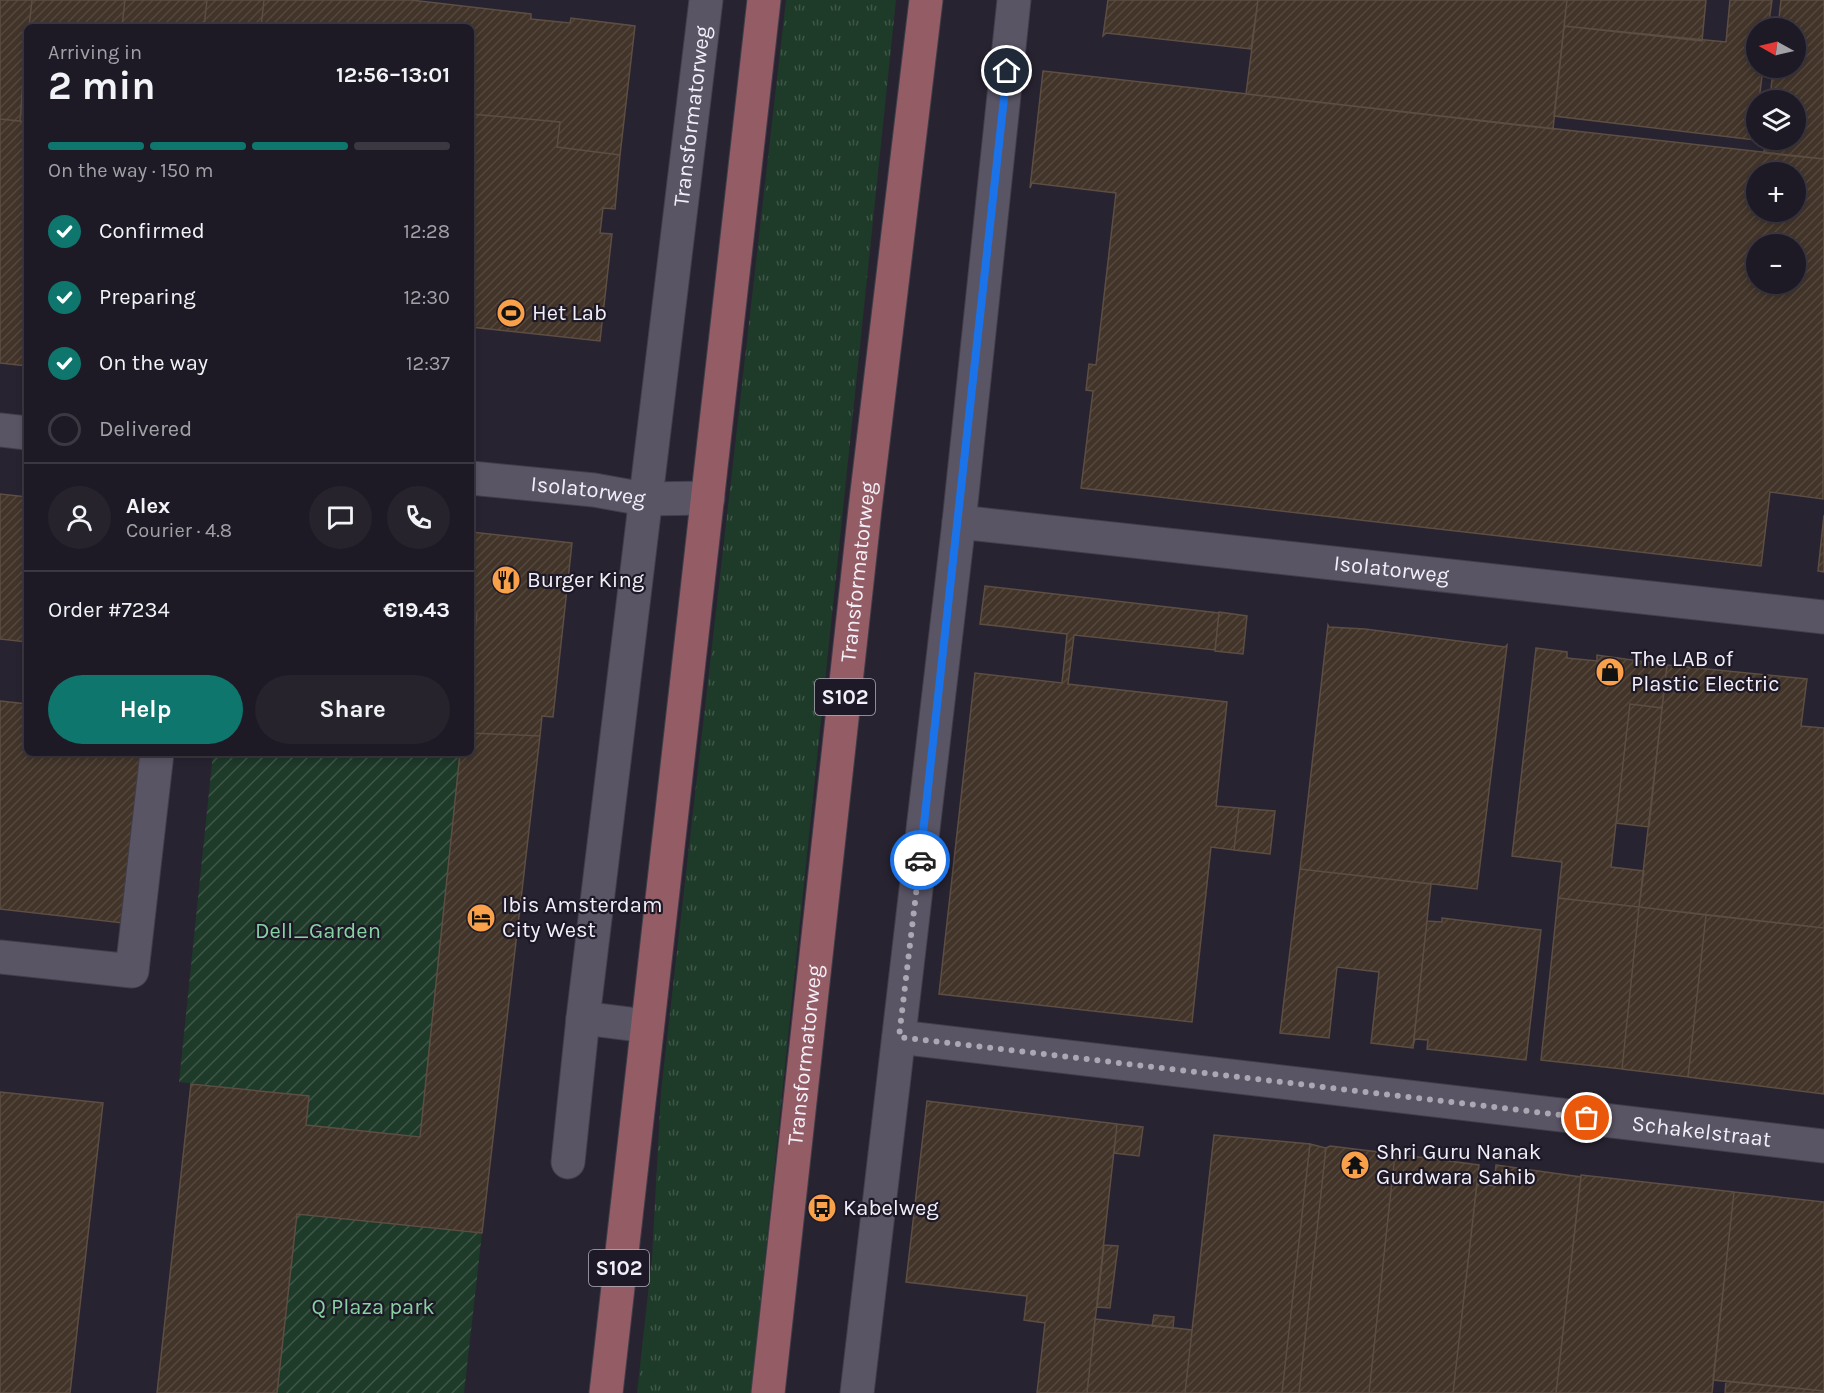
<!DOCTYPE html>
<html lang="en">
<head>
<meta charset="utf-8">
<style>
	:root { --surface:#1e1a25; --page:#26232d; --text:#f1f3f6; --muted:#a1a1a7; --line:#3c3842; --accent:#0f766e }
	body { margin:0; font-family:Karla,sans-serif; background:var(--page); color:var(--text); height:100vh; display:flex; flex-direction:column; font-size:22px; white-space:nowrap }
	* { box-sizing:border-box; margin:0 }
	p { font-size:20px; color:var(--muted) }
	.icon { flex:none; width:33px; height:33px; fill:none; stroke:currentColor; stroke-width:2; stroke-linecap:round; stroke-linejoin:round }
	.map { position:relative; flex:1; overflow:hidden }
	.side { position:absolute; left:24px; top:24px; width:450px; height:732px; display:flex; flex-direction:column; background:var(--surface); border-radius:9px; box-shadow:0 3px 9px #0003,0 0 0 2px var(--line) }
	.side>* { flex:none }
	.needle { width:39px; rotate:278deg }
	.tools { position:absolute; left:1746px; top:18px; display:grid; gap:12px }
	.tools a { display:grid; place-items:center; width:60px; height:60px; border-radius:50%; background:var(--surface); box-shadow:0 3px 9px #0003,0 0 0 2px var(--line); font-size:30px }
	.pin { position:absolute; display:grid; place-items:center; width:51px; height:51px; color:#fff; margin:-26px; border:3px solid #fff; border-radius:50%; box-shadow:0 2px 6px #0007 }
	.courier { position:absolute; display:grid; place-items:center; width:60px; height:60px; margin:-30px; border:4px solid #1a73e8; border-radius:50%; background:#fff; color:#222; box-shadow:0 2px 8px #0007 }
	.headline em { font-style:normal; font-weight:700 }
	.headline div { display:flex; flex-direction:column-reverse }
	.headline { display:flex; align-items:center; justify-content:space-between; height:102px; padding:0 24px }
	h1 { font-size:39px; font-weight:700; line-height:45px }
	.bar { display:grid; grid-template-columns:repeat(4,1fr); gap:9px 6px; align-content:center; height:72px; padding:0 24px }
	.bar i { height:8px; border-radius:4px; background:var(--line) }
	.bar .on { background:var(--accent) }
	.bar p { grid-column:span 4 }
	.line { display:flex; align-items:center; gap:15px; padding:0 24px; border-top:2px solid var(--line) }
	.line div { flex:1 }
	.round { display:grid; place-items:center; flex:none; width:63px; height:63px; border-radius:32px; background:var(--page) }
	ol { padding:0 24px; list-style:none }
	li { display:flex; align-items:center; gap:18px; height:66px }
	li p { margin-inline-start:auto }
	li .icon { padding:6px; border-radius:50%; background:var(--accent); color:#fff; stroke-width:4 }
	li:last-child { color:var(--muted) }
	li i { width:33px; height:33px; border:3px solid var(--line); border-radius:50% }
	.cta { display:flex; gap:12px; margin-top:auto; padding:12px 24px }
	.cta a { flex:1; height:69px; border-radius:36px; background:var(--accent); color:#fff; font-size:24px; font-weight:700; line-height:69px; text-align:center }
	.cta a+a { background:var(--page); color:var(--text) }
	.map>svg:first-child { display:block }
	.grass { fill:url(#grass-tufts) }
	.garden { fill:url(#garden-furrows) }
	.building { fill:url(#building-hatch); stroke:#5d4e43; stroke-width:1.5; fill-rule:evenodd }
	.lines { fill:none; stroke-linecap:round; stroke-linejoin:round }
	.minor-casing { stroke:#423e4a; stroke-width:35 }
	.major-casing { stroke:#423e4a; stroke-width:35 }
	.minor { stroke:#5a5565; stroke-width:33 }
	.major { stroke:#945d66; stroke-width:33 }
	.done { stroke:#aba8b3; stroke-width:6; stroke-dasharray:0 10.8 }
	.route { stroke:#1a73e8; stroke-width:8 }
	.labels { text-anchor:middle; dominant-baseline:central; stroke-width:4.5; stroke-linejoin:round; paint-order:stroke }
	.shield { fill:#1e1927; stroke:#b2afba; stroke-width:1.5 }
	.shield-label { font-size:21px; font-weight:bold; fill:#f2eff9 }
	.street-label { font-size:22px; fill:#f2eff9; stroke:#1e1927 }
	.poi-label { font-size:22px; fill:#f2eff9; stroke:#1e1927; text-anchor:start }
	.park-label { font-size:22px; fill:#87d2a3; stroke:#1e1927 }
</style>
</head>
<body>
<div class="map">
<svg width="1824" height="1393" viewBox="0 0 1824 1393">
	<defs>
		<pattern id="grass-tufts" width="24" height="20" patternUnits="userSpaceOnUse" patternTransform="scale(1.5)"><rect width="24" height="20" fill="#1e3a29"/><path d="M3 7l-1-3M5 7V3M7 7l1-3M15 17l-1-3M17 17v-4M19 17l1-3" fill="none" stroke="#3f5749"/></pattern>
		<pattern id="garden-furrows" width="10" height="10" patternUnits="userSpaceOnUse" patternTransform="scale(1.5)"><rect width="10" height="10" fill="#1e3a29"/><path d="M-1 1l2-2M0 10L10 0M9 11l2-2" fill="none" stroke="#3f5749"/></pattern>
		<pattern id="building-hatch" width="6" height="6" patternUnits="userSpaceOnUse" patternTransform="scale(1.5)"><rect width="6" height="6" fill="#423429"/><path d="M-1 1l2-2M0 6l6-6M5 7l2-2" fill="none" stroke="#54483e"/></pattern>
	</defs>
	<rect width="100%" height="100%" fill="#282331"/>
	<!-- grass -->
	<path class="grass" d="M786,0H896L751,1393H637L652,1257L661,1091Z"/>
	<!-- garden -->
	<path class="garden" d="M213,753H460L420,1137L306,1125L309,1096L179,1082Z
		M297,1214L482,1233L464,1393H275Z"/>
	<!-- building -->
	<path class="building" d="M0,0H32L29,27H27L20,121L0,119Z
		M32,0H125L122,27H29Z
		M125,0H207L204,27H122Z
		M207,0H264L261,27H204Z
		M264,0H411L531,14V19L570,23L571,18L635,26L620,155L557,147L560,122L471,114V27H261Z
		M1108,0H1258L1251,49L1106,33L1103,36Z
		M1258,0H1567L1553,129L1246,94Z
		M1567,0H1706L1702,41L1564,26Z
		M1730,0H1772L1768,28H1756V68H1763L1759,100H1756L1755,140L1554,116L1564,26L1726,42Z
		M1781,0H1824V159L1764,153L1765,140H1796V100H1770L1773,68H1796V28H1778Z
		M27,50V89H23Z
		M1043,71L1824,159L1823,499L1770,492L1761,566L1081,488L1093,391L1086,390L1089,364L1096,365L1116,193L1032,183L1030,188ZM1756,172H1796V212H1756ZM1756,244H1796V284H1756Z
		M23,89H27V122L20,121Z
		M471,114L560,122L557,147L620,155L615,209L603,208L600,233L612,234L600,341L471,327Z
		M0,119L27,122V366L0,363Z
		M0,494L27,497V642L0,639Z
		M1824,515V572L1818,571Z
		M471,532L572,543L553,717L542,716L540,736L471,733V659L477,614L471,613Z
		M985,586L1219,613L1215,650L1074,635L1068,684L1227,702L1216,806L1239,808L1234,850L1211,847L1192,1022L939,994L975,673L1062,683L1067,634L980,624Z
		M1219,612L1247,616L1243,654L1215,651Z
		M1328,625L1329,627L1365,629L1505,647L1507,645L1477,889L1300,869Z
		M1536,648L1567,652V658L1597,661V655L1667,665L1662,708L1630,704L1616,823L1611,867L1644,871L1639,907L1558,898L1562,862L1512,856Z
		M1667,665L1807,679L1801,726L1824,728V928L1639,907Z
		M0,701L27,704V753H143L123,923L0,909Z
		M1630,704L1662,708L1649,827L1616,823Z
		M471,733L540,736L482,1233L297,1214L277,1393H157L191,1084L309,1096L306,1125L420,1137L460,753H471Z
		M1239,808L1275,811L1270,854L1234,850Z
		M1300,869L1431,884L1413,1048L1371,1043L1379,972L1337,967L1329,1038L1280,1033Z
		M1558,898L1639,907L1622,1069L1541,1060Z
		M1639,907L1706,915L1688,1077L1622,1069Z
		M1706,915L1824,928V1094L1688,1077Z
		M1442,918L1541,930L1526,1060L1427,1049L1428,1040L1415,1039L1413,1046L1427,921L1442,922Z
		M0,1092L103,1103L70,1393H0Z
		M927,1101L1117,1124L1087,1393H1037L1045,1323L1024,1320L1027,1296L906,1282Z
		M1117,1124L1143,1127L1139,1156L1114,1153Z
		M1214,1135L1310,1144L1282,1393H1185Z
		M1310,1144L1326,1148L1299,1393H1282Z
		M1330,1146L1395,1154L1369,1393H1299L1326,1148Z
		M1395,1154L1479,1165L1453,1393H1369Z
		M1496,1165L1581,1177L1556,1393H1453L1477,1184L1494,1186Z
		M1581,1175L1734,1192L1712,1393H1556Z
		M1734,1192L1824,1202V1391L1713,1380Z
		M1104,1245L1118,1246L1110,1308L1097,1307Z
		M1154,1315L1174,1317L1173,1328L1152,1326Z
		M1095,1319L1192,1330L1185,1393H1087Z
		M1726,1381L1824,1391V1393H1725Z"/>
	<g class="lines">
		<!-- minor casing -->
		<g class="minor-casing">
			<g id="minor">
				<path d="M0,430L27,433"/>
				<path id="s1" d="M471,478L594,490L644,499L708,498"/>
				<path id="s2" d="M959,522L1824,617"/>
				<path d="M0,957L132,971L157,753"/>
				<path id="s3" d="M646,1026L583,1018L706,0"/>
				<path id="s4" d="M899,1037L1824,1146"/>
				<path d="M568,1162L583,1018"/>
				<path d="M857,1393L959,522L1014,0"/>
			</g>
		</g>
		<!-- major casing -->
		<g class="major-casing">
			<g id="major">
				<path d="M606,1393L764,0"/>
				<path id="s5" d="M768,1393L865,509L926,0"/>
			</g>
		</g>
		<!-- minor -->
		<use href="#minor" class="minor"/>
		<!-- major -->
		<use href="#major" class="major"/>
	</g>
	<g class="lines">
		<!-- done -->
		<path class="done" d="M920,860L899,1037L1587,1118"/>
		<!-- route -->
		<path class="route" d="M920,860L1007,71"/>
	</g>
	<!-- icons -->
	<defs>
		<g id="stadium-disc" transform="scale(1.5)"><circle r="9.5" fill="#f8a14a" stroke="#1e1927"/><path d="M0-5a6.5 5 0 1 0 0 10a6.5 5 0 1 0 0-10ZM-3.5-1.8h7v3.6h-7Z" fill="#111"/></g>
		<g id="restaurant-disc" transform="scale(1.5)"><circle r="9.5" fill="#f8a14a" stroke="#1e1927"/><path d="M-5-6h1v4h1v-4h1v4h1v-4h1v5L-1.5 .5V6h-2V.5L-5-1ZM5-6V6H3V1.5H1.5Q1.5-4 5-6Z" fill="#111"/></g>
		<g id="shop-disc" transform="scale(1.5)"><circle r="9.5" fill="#f8a14a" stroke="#1e1927"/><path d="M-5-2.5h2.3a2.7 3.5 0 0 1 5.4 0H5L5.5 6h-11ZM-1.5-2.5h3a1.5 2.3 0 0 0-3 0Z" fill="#111"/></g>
		<g id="hotel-disc" transform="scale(1.5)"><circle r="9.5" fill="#f8a14a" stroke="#1e1927"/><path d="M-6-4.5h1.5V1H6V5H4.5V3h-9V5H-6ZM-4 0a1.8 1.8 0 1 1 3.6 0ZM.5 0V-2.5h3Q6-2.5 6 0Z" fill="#111"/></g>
		<g id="temple-disc" transform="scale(1.5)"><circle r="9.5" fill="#f8a14a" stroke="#1e1927"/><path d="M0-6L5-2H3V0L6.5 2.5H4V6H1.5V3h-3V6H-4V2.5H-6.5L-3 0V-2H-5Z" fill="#111"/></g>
		<g id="bus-disc" transform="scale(1.5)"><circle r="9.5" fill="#f8a14a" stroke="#1e1927"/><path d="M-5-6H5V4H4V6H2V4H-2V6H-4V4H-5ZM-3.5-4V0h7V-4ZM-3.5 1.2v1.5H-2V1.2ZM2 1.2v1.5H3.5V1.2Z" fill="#111"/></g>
	</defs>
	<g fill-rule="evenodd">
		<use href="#stadium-disc" x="511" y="313"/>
		<use href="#restaurant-disc" x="506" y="580"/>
		<use href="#shop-disc" x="1610" y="672"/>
		<use href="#hotel-disc" x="481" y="918"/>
		<use href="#temple-disc" x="1355" y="1165"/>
		<use href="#bus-disc" x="822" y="1208"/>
	</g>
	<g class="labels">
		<!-- shield labels -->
		<g class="shield">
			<rect x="815" y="679" width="60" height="36" rx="4.5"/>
			<rect x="589" y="1250" width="60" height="36" rx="4.5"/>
		</g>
		<g class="shield-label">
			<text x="845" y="697">S102</text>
			<text x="619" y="1268">S102</text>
		</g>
		<!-- street labels -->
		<g class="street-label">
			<text stroke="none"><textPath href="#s3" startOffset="972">Transformatorweg</textPath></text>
			<text stroke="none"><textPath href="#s1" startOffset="118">Isolatorweg</textPath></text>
			<text stroke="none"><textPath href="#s2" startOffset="435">Isolatorweg</textPath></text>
			<text stroke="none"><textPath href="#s5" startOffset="826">Transformatorweg</textPath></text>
			<text stroke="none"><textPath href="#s5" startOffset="340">Transformatorweg</textPath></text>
			<text stroke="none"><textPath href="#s4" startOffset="808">Schakelstraat</textPath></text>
		</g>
		<!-- poi labels -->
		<g class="poi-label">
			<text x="532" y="313">Het Lab</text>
			<text x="527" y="580">Burger King</text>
			<text x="1631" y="659">The LAB of<tspan x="1631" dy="25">Plastic Electric</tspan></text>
			<text x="502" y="905">Ibis Amsterdam<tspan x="502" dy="25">City West</tspan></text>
			<text x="1376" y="1152">Shri Guru Nanak<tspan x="1376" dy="25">Gurdwara Sahib</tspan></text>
			<text x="843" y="1208">Kabelweg</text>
		</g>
		<!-- park labels -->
		<g class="park-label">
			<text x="318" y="931">Dell_Garden</text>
			<text x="373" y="1307">Q Plaza park</text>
		</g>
	</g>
</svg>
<div class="tools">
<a><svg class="needle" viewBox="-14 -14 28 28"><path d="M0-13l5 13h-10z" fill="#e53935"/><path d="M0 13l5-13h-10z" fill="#a1a1a7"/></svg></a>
<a><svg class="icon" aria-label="layers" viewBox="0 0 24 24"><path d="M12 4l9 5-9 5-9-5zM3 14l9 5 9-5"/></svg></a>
<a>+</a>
<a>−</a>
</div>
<div class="pin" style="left:1587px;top:1118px;background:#ea580c"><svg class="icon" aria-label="bag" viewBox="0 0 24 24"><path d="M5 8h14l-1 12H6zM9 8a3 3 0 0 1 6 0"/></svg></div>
<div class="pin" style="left:1007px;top:71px;background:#1f2937"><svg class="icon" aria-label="home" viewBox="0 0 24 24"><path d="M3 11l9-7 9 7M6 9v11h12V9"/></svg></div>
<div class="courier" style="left:920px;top:860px"><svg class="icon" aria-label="car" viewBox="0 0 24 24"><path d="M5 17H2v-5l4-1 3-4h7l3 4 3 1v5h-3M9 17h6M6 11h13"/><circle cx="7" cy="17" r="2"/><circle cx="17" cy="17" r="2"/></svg></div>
<section class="side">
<div class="headline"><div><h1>2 min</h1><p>Arriving in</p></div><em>12:56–13:01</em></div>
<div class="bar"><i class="on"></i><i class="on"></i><i class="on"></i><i></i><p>On the way · 150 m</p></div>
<ol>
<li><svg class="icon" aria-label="check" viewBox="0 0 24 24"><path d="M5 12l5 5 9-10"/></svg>Confirmed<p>12:28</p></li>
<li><svg class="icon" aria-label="check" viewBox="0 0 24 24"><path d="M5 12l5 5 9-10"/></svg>Preparing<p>12:30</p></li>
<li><svg class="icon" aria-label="check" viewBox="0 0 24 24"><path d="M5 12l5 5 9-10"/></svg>On the way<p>12:37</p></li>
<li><i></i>Delivered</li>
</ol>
<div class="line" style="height:108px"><a class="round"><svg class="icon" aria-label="person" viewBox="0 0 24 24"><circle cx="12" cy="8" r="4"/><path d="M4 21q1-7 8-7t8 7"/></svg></a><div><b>Alex</b><p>Courier · 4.8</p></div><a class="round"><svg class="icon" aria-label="chat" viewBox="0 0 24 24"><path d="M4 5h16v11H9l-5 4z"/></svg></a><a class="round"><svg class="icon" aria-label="phone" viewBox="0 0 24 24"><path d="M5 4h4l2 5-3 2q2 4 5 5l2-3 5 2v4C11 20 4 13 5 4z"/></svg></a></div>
<div class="line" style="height:78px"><div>Order #7234</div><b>€19.43</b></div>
<div class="cta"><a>Help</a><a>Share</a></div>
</section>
</div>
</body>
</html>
